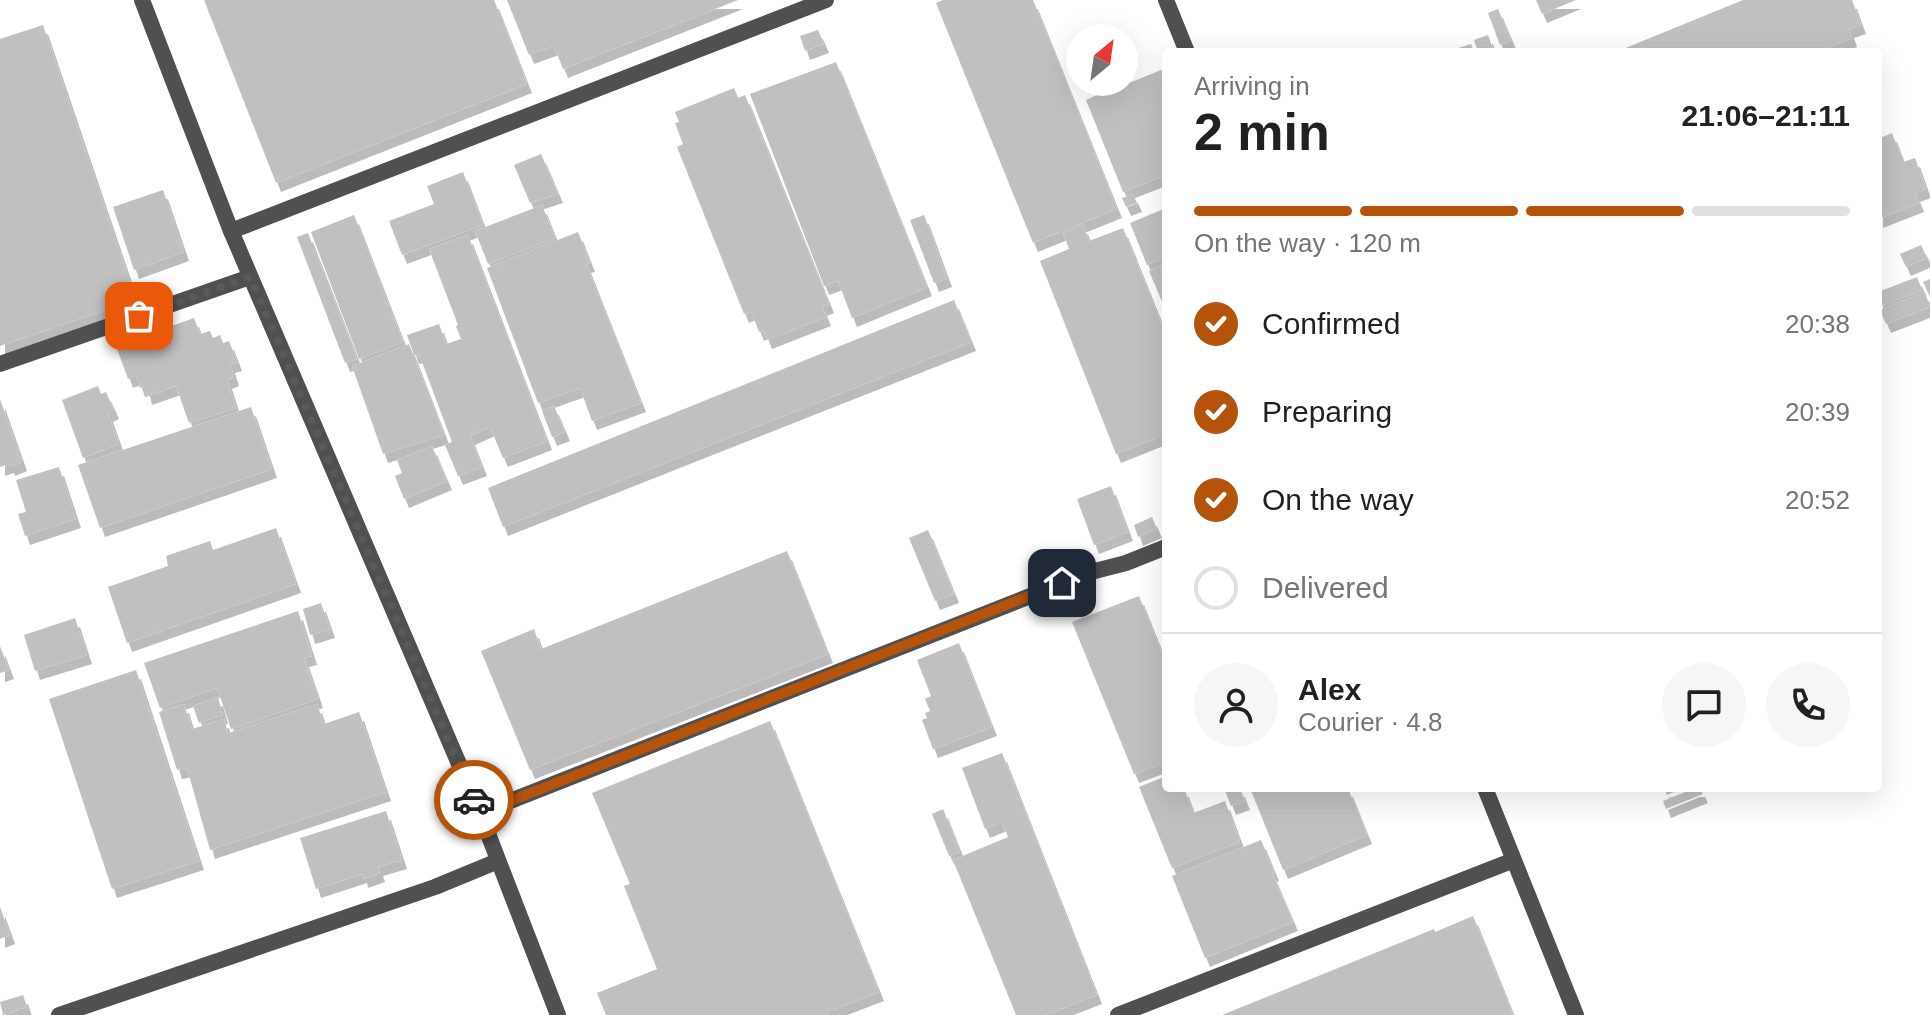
<!DOCTYPE html>
<html lang="en">
<head>
<meta charset="utf-8">
<style>
	:root { --surface:#fff; --page:#f6f6f6; --text:#202124; --muted:#757577; --line:#e0e0e0; --accent:#b45309 }
	body { margin:0; font-family:Arial,sans-serif; background:var(--page); color:var(--text); height:100vh; display:flex; flex-direction:column; font-size:30px; white-space:nowrap }
	* { box-sizing:border-box; margin:0 }
	p { font-size:26px; color:var(--muted) }
	.icon { flex:none; width:44px; height:44px; fill:none; stroke:currentColor; stroke-width:2; stroke-linecap:round; stroke-linejoin:round }
	.map { position:relative; flex:1; overflow:hidden }
	.drawer { position:absolute; left:1162px; top:48px; width:720px; height:744px; display:flex; flex-direction:column; background:var(--surface); border-radius:8px; box-shadow:0 8px 32px #0002 }
	.drawer>* { flex:none }
	.needle { width:52px; rotate:29deg }
	.buttons { position:absolute; left:1066px; top:24px; display:grid; gap:16px }
	.buttons a { display:grid; place-items:center; width:72px; height:72px; border-radius:50%; background:var(--surface); box-shadow:0 8px 32px #0002; font-size:40px }
	.pin { position:absolute; display:grid; place-items:center; width:68px; height:68px; color:#fff; margin:-34px; border-radius:16px; box-shadow:0 4px 12px #0006 }
	.courier { position:absolute; display:grid; place-items:center; width:80px; height:80px; margin:-40px; border:6px solid #b45309; border-radius:50%; background:#fff; color:#222; box-shadow:0 2px 10px #0007 }
	.overview em { font-style:normal; font-weight:700 }
	.overview div { display:flex; flex-direction:column-reverse }
	.overview { display:flex; align-items:center; justify-content:space-between; height:136px; padding:0 32px }
	h1 { font-size:52px; font-weight:700; line-height:60px }
	.bar { display:grid; grid-template-columns:repeat(4,1fr); gap:12px 8px; align-content:center; height:96px; padding:0 32px }
	.bar i { height:10px; border-radius:6px; background:var(--line) }
	.bar .selected { background:var(--accent) }
	.bar p { grid-column:span 4 }
	.line { display:flex; align-items:center; gap:20px; padding:0 32px; border-top:2px solid var(--line) }
	.line div { flex:1 }
	.round { display:grid; place-items:center; flex:none; width:84px; height:84px; border-radius:42px; background:var(--page) }
	ol { padding:0 32px; list-style:none }
	li { display:flex; align-items:center; gap:24px; height:88px }
	li p { margin-inline-start:auto }
	li .icon { padding:8px; border-radius:50%; background:var(--accent); color:#fff; stroke-width:4 }
	li:last-child { color:var(--muted) }
	li i { width:44px; height:44px; border:4px solid var(--line); border-radius:50% }
	.map>svg:first-child { display:block }
	.building { fill:#c0c0c0; filter:url(#shadow) }
	.lines { fill:none; stroke-linecap:round; stroke-linejoin:round }
	.minor { stroke:#505050; stroke-width:16 }
	.tertiary { stroke:#505050; stroke-width:16 }
	.done { stroke:#595959; stroke-width:8; stroke-dasharray:0 14.4 }
	.route { stroke:#b45309; stroke-width:10 }
</style>
</head>
<body>
<div class="map">
<svg width="1930" height="1015" viewBox="0 0 1930 1015">
	<defs>
		<filter id="shadow"><feDropShadow dx="5" dy="9" stdDeviation="0" flood-color="#0004"/></filter>
	</defs>
	<rect width="100%" height="100%" fill="#fff"/>
	<!-- building -->
	<path class="building" d="M204,0H494L527,84L276,183Z
		M507,0H738L563,69L554,46L529,55Z
		M943,0H1033L1117,209L1033,243L936,3Z
		M1536,0H1576L1542,14Z
		M1743,0H1852L1861,25L1849,29L1852,38L1818,52H1624L1623,49Z
		M1498,9L1511,40L1500,45L1488,13Z
		M43,25L136,300L0,346V39Z
		M818,30L824,44L805,51L800,36Z
		M1488,35L1494,52H1478L1474,40Z
		M1471,44L1474,52H1456L1455,49Z
		M836,62L927,287L852,318L838,281L824,286L750,94Z
		M1166,68V175L1123,192L1086,100L1106,91L1102,82H1124V70L1129,83Z
		M734,88L738,98L745,95L829,304L822,307L826,317L767,340L763,330L759,332L751,311L744,314L677,147L683,144L675,123L679,122L675,112Z
		M1892,133L1903,162L1915,158L1926,189L1915,193L1919,203L1878,219V139Z
		M541,154L558,194L530,203L514,165Z
		M463,172L483,225L402,255L389,221L434,204L427,186Z
		M163,190L184,252L134,270L113,207Z
		M1133,194L1137,203L1126,207L1122,198Z
		M542,205L555,238L488,264L475,231Z
		M1166,208V257L1147,265L1130,223Z
		M354,215L403,342L359,359L311,232Z
		M924,215L947,278L934,283L910,220Z
		M1083,225L1089,241L1123,228L1166,335V434L1116,454L1040,261L1069,249L1063,233Z
		M578,232L590,263L586,264L641,403L592,421L580,388L538,403L487,268Z
		M308,233L357,359L345,363L297,237Z
		M468,235L547,441L503,458L490,427L470,436L482,467L458,476L445,445L452,442L419,354L414,355L407,335L439,324L446,344L461,339L456,326L458,325L429,249Z
		M1921,245L1927,258L1906,267L1900,254Z
		M1166,263V303L1163,304L1149,271Z
		M1917,277L1922,290L1878,307V292Z
		M1930,279V297L1923,282Z
		M1925,292L1930,307L1886,324L1880,310Z
		M954,300L971,342L503,527L488,488Z
		M194,318L200,334L210,331L213,338L220,335L223,343L229,341L237,362L230,364L234,377L227,380L236,408L189,423L176,386L147,396L145,387L140,388L136,376L128,379L116,346Z
		M409,344L444,435L383,454L352,366Z
		M98,386L101,394L106,392L114,410L108,413L119,444L83,458L62,400Z
		M0,399L22,462L10,467L9,464L0,467Z
		M554,406L565,432L552,437L542,411Z
		M251,407L272,469L100,528L78,465Z
		M432,446L447,481L404,499L395,476L402,473L397,460Z
		M59,467L76,519L25,536L18,514L26,512L16,480Z
		M1111,486L1128,532L1094,545L1077,499Z
		M1152,517L1157,529L1138,537L1134,525Z
		M276,528L296,584L127,643L108,587L168,566L166,556L210,541L213,550Z
		M928,530L954,594L935,601L909,538Z
		M787,551L828,654L530,770L481,651L534,629L541,649Z
		M1139,596L1166,663V762L1134,774L1072,622Z
		M321,603L330,629L310,635L303,609Z
		M298,611L312,656L304,658L318,699L231,729L217,688L160,708L144,663Z
		M75,618L87,655L35,671L24,635Z
		M959,643L992,727L933,749L922,720L927,718L925,713L930,711L925,699L931,696L917,660Z
		M0,646L9,670L0,673Z
		M136,670L199,861L112,889L49,699Z
		M218,697L223,715L199,723L193,706Z
		M184,704L192,729L224,719L228,733L317,704L324,724L359,712L386,792L210,850L187,768L177,770L159,712Z
		M770,721L879,992L827,1012L828,1015H606L597,993L657,969L624,886L630,884L592,793Z
		M1002,753L1097,995L1046,1015H1016L953,860L1008,837L1002,822L985,829L962,768Z
		M1166,776V788H1184L1193,813L1225,801L1240,842L1172,868L1139,787Z
		M1224,788H1240L1245,801L1231,806Z
		M1250,788H1348L1367,835L1283,870Z
		M1664,788H1684L1667,795Z
		M1695,788H1700L1703,794L1666,809L1663,801Z
		M943,809L960,852L949,856L932,814Z
		M386,811L402,860L378,867L380,873L363,879L362,874L316,889L300,838Z
		M1261,840L1274,872L1272,873L1293,922L1205,958L1172,876Z
		M0,907L10,935L0,939Z
		M1473,916L1513,1015H1222L1434,929L1435,932Z
		M23,995L27,1007L3,1015L0,1002Z"/>
	<g class="lines">
		<!-- minor -->
		<path class="minor" d="M1166,0L1187,52
			M231,231L826,0
			M0,364L250,277
			M1485,788L1576,1015
			M480,813L1091,572L1126,563L1166,547
			M59,1015L435,887L498,861
			M1118,1015L1514,860"/>
		<!-- tertiary -->
		<path class="tertiary" d="M142,0L231,231L480,813L558,1015"/>
	</g>
	<g class="lines">
		<!-- done -->
		<path class="done" d="M139,316L250,277L474,800"/>
		<!-- route -->
		<path class="route" d="M474,800L480,813L1062,583"/>
	</g>
</svg>
<div class="buttons">
<a><svg class="needle" viewBox="-14 -14 28 28"><path d="M0-13l5 13h-10z" fill="#e53935"/><path d="M0 13l5-13h-10z" fill="#757577"/></svg></a>
</div>
<div class="pin" style="left:139px;top:316px;background:#ea580c"><svg class="icon" aria-label="bag" viewBox="0 0 24 24"><path d="M5 8h14l-1 12H6zM9 8a3 3 0 0 1 6 0"/></svg></div>
<div class="pin" style="left:1062px;top:583px;background:#1f2937"><svg class="icon" aria-label="home" viewBox="0 0 24 24"><path d="M3 11l9-7 9 7M6 9v11h12V9"/></svg></div>
<div class="courier" style="left:474px;top:800px"><svg class="icon" aria-label="car" viewBox="0 0 24 24"><path d="M5 17H2v-5l4-1 3-4h7l3 4 3 1v5h-3M9 17h6M6 11h13"/><circle cx="7" cy="17" r="2"/><circle cx="17" cy="17" r="2"/></svg></div>
<section class="drawer">
<div class="overview"><div><h1>2 min</h1><p>Arriving in</p></div><em>21:06–21:11</em></div>
<div class="bar"><i class="selected"></i><i class="selected"></i><i class="selected"></i><i></i><p>On the way · 120 m</p></div>
<ol>
<li><svg class="icon" aria-label="check" viewBox="0 0 24 24"><path d="M5 12l5 5 9-10"/></svg>Confirmed<p>20:38</p></li>
<li><svg class="icon" aria-label="check" viewBox="0 0 24 24"><path d="M5 12l5 5 9-10"/></svg>Preparing<p>20:39</p></li>
<li><svg class="icon" aria-label="check" viewBox="0 0 24 24"><path d="M5 12l5 5 9-10"/></svg>On the way<p>20:52</p></li>
<li><i></i>Delivered</li>
</ol>
<div class="line" style="height:144px"><a class="round"><svg class="icon" aria-label="person" viewBox="0 0 24 24"><circle cx="12" cy="8" r="4"/><path d="M4 21q1-7 8-7t8 7"/></svg></a><div><b>Alex</b><p>Courier · 4.8</p></div><a class="round"><svg class="icon" aria-label="chat" viewBox="0 0 24 24"><path d="M4 5h16v11H9l-5 4z"/></svg></a><a class="round"><svg class="icon" aria-label="phone" viewBox="0 0 24 24"><path d="M5 4h4l2 5-3 2q2 4 5 5l2-3 5 2v4C11 20 4 13 5 4z"/></svg></a></div>
</section>
</div>
</body>
</html>
